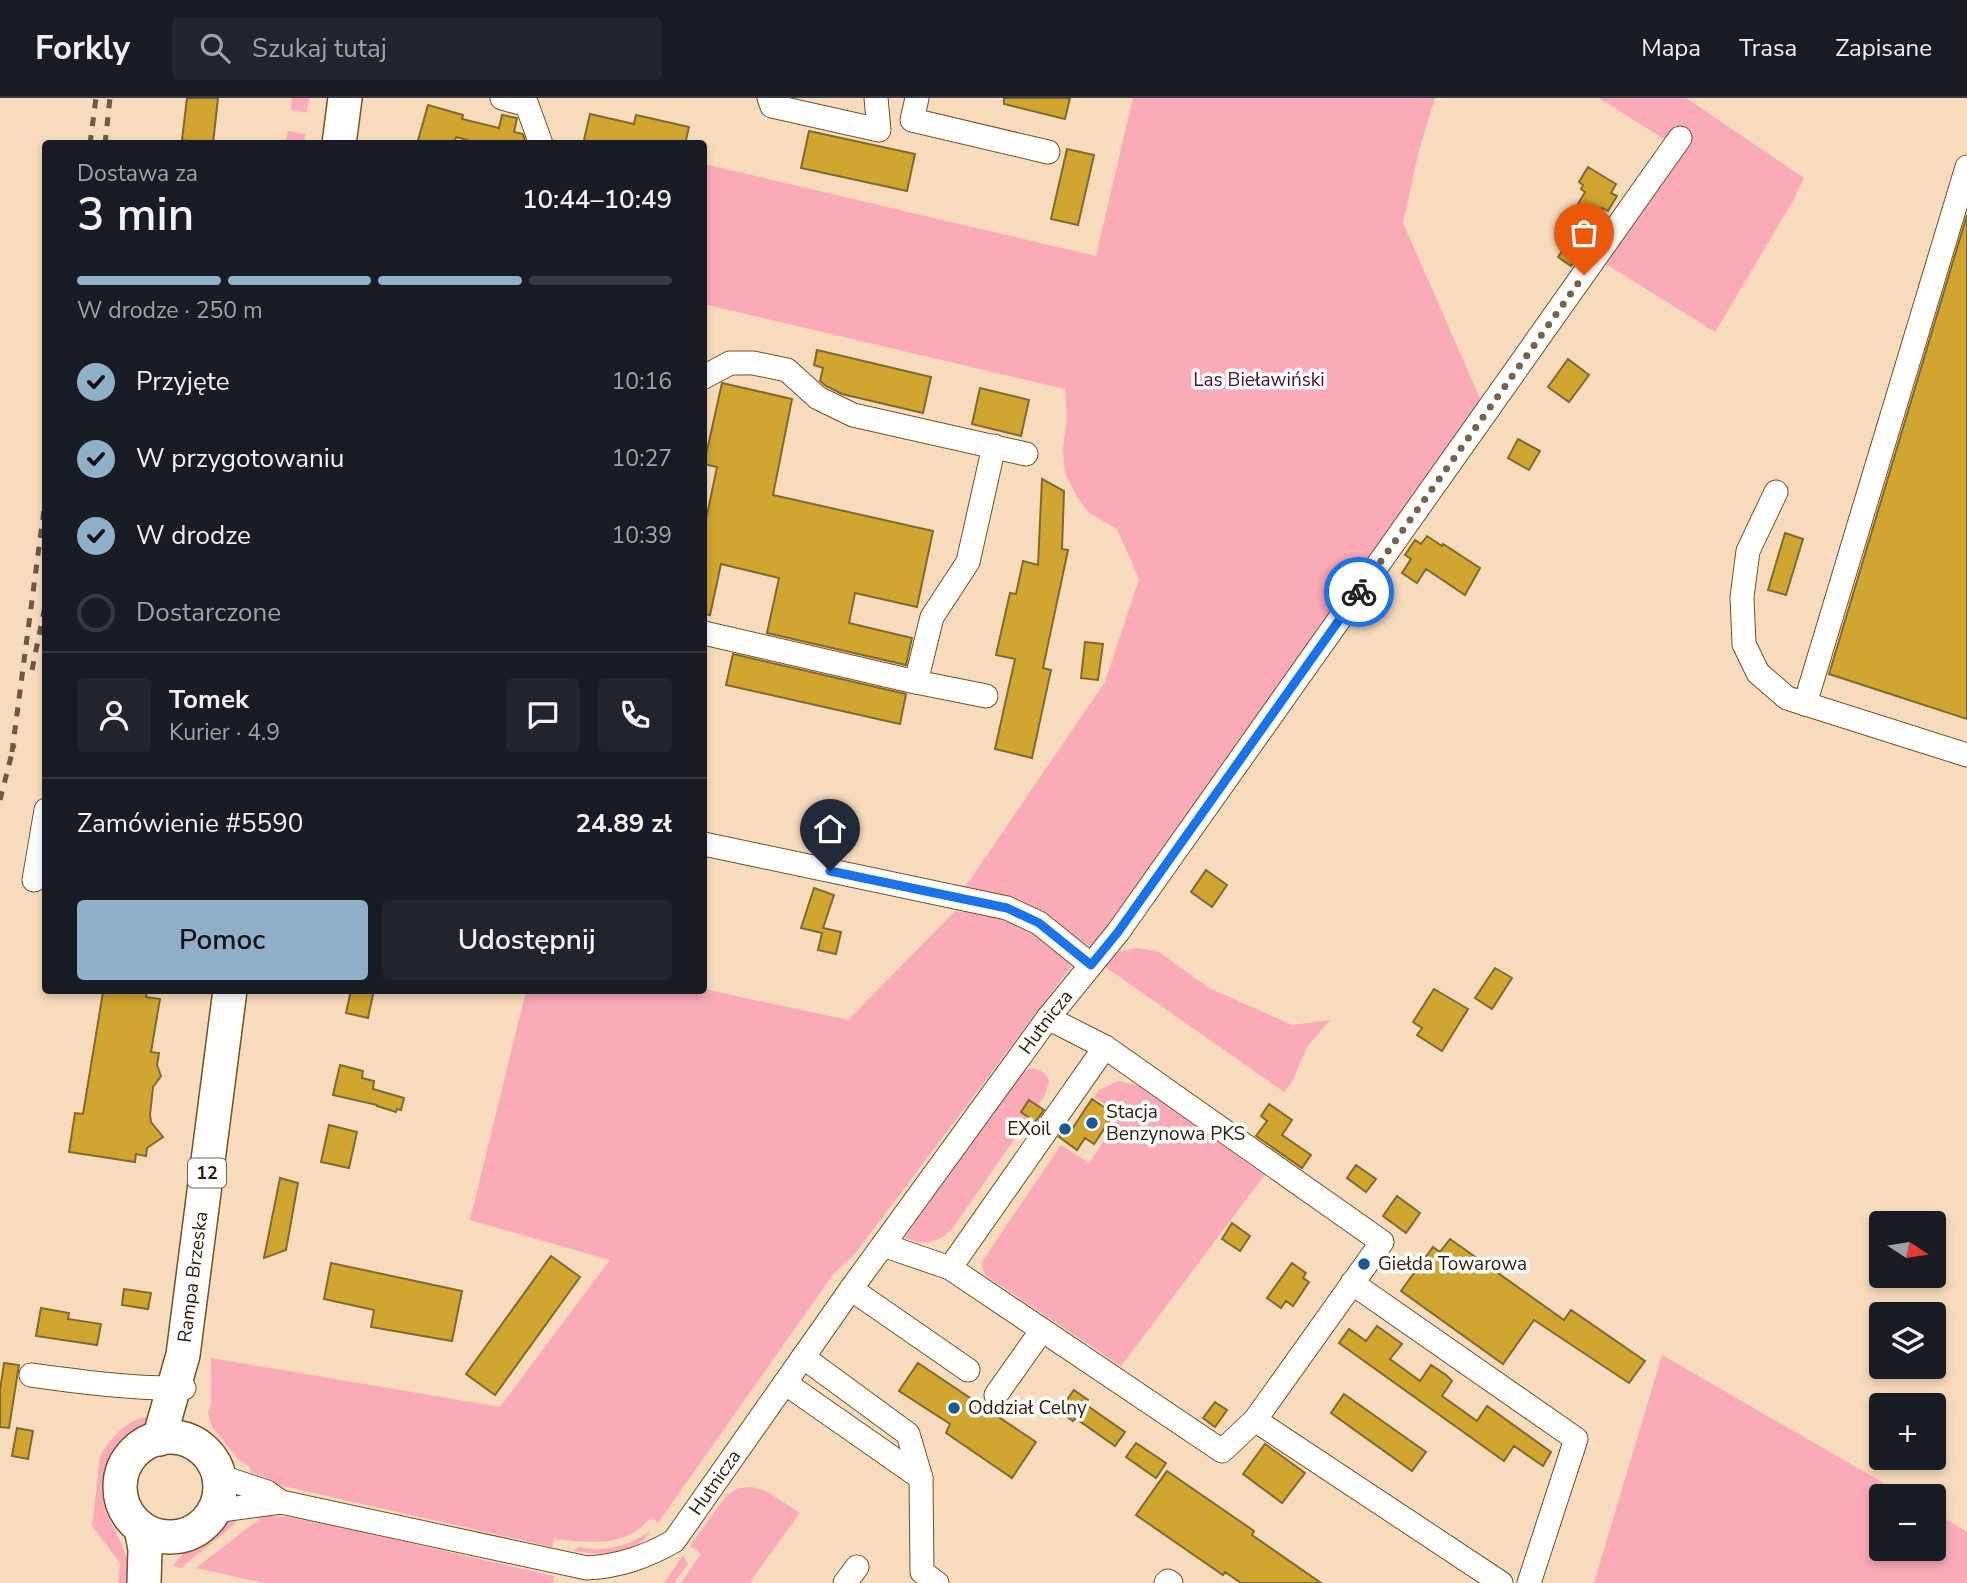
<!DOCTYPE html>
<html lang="pl">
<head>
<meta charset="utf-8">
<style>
	:root { --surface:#171b24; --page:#20242c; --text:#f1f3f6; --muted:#9ea1a6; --line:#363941; --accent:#90afc9 }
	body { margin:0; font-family:"Nunito Sans",sans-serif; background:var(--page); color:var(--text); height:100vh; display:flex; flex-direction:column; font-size:26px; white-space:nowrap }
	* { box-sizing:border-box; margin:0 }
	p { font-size:23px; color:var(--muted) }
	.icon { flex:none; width:38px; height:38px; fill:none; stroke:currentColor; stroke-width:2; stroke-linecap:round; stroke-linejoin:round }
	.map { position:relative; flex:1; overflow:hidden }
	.side { position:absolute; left:42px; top:42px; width:665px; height:854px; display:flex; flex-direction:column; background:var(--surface); border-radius:7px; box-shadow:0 4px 10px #0003 }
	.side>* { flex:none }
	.needle { width:46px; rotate:102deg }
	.tools { position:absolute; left:1869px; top:1113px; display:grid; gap:14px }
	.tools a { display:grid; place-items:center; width:77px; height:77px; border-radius:7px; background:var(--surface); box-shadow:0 4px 10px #0003; font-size:35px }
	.pin { position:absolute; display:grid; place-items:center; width:60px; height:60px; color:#fff; margin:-72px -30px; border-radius:50% 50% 50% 0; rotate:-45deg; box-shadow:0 0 7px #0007 }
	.pin .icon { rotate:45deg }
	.courier { position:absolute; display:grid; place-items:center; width:70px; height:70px; margin:-35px; border:5px solid #1a73e8; border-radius:50%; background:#fff; color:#222; box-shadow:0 2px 9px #0007 }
	.overview em { font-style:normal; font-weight:600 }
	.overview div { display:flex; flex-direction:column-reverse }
	.overview { display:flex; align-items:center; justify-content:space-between; height:119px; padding:0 35px }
	h1 { font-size:46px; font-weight:600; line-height:52px }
	.bar { display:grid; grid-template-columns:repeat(4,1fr); gap:10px 7px; align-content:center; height:84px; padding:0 35px }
	.bar i { height:9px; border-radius:5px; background:var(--line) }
	.bar .active { background:var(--accent) }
	.bar p { grid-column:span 4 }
	.line { display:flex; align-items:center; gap:18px; padding:0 35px; border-top:2px solid var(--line) }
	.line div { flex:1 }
	.round { display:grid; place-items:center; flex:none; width:74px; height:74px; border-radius:7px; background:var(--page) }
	ol { padding:0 35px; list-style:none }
	li { display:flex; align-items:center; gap:21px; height:77px }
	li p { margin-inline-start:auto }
	li .icon { padding:7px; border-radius:50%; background:var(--accent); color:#111; stroke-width:4 }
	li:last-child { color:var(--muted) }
	li i { width:38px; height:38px; border:4px solid var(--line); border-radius:50% }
	.primary-button { display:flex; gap:14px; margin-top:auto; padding:14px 35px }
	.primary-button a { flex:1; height:80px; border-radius:7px; background:var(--accent); color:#111; font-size:28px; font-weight:600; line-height:80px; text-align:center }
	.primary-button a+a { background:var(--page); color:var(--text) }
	header { display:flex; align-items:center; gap:42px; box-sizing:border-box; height:98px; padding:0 35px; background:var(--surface); border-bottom:2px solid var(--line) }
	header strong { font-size:33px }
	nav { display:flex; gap:38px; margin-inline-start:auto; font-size:24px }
	.search { width:490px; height:63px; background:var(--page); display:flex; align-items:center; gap:18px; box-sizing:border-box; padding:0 24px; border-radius:7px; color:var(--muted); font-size:26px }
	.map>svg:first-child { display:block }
	.green { fill:#fbaab8 }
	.building { fill:#d0a631; stroke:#816a2d; stroke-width:2 }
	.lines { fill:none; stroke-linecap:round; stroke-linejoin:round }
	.minor-casing { stroke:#79501f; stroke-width:25 }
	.highway-casing { stroke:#79501f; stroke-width:36 }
	.minor { stroke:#fff; stroke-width:23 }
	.highway { stroke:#fff; stroke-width:33 }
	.rail { stroke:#6e5a42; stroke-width:5; stroke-dasharray:9 9; stroke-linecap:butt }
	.done { stroke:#77624a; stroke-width:7; stroke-dasharray:0 12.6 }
	.route { stroke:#1a73e8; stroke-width:9 }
	.poi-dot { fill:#1a5b91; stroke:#fff; stroke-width:2.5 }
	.labels { text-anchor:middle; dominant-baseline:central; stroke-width:7; stroke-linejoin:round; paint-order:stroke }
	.shield { fill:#fff; stroke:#6f6354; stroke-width:2 }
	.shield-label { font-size:18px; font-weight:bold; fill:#31200b }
	.park-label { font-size:19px; fill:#510c22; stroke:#fff }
	.street-label { font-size:19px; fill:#31200b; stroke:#fff }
	.poi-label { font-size:19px; fill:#31200b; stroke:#fff; text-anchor:start }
</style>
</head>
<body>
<header>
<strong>Forkly</strong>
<div class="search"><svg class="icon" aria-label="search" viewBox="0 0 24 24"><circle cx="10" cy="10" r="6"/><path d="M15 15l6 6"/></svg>Szukaj tutaj</div>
<nav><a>Mapa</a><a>Trasa</a><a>Zapisane</a></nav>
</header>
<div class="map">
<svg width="1967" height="1485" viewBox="0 0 1967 1485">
	<rect width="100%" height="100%" fill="#f9dcbe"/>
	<!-- green -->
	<path class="green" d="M292,0H309L307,14L291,12Z
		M1133,0H1435L1419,52L1403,125L1482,305L1093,851L1034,811L963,792L1105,584L1139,481L1117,431L1089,415L1077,399L1065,375L1063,351L1067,320L1065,291L704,206V66L1096,158Z
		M1599,0H1686L1804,80L1793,103L1715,234L1603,164L1681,52Z
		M288,33L305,36L304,45H286Z
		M955,813L1014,820L1033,832L1073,866L854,1157L834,1175L658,1425L651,1419C627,1450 590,1445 554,1441L552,1449L265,1384V1379L251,1375L250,1369L240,1363L212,1329L208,1315L211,1306V1260L500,1309L610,1162L470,1122L526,893L704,892V891L848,922Z
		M1137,850L1159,854L1209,890L1292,927L1330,922L1307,949L1292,984L1284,994L1104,868L1118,854Z
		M1031,970C1040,971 1046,975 1049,983L1045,997L952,1131C940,1144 921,1149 905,1139L1016,981L1021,975Z
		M1118,983L1141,988L1266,1075L1121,1268L986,1178L982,1170L983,1162L1061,1047L1089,1065L1121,1017L1094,999L1099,992Z
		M1662,1257L1906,1398H1881V1451H1934V1414L1967,1434V1485H1594Z
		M148,1319C143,1329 136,1329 128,1336C119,1343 110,1356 106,1367C88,1420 134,1436 128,1485H118L120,1465L92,1428L100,1359C109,1341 127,1321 148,1319Z
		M150,1328C145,1340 136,1343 128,1352C107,1377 110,1409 131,1433L129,1443C123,1433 117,1425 112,1415C103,1392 110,1361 128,1344C135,1338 143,1334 150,1328Z
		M752,1389L766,1393L800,1415L749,1485H681L701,1456L690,1448L726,1398L738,1390Z
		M259,1417L287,1419L340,1429L554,1478L553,1483L557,1485H264L196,1470L254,1425H259Z
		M239,1419C234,1431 195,1456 182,1470L173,1468L186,1452L206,1440L223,1425Z
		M650,1433C636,1460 597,1457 573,1453L579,1449C605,1455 629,1448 650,1433Z
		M683,1457L688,1466L674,1485H664Z"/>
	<!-- building -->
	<path class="building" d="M187,0H218L213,46L182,42Z
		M1004,0H1070L1065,21L1004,6Z
		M428,7L463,17L462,21L499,30L502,17L517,20L514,34L523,36L526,46H482L456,39L454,46H417Z
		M590,16L634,26L636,17L689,29L685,46H583Z
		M809,33L915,56L907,93L801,70Z
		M1067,51L1094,57L1078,127L1051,121Z
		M1588,69L1616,86L1611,95L1617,98L1608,113L1602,110L1599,114L1604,117L1571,168L1558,159L1589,113L1578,106L1585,94L1581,91L1583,87L1579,84Z
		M1967,117V621L1829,576Z
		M817,252L931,279L923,315L842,296L826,288L820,283L823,270L814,267Z
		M1568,261L1589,277L1569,304L1548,289Z
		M722,285L792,301L773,397L933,433L917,509L855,495L849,525L912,540L906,567L767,535L779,480L721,466L710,517L704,516V422H706L717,369L704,366Z
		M980,290L1029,302L1021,338L972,326Z
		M1518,341L1540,353L1529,372L1508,360Z
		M1042,381L1064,393L1062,451L1068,452L1043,570L1051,572L1032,660L995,651L1015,561L996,557L1010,495L1016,496L1023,463L1038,467Z
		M1785,435L1803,441L1786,497L1768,492Z
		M1427,438L1442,448L1443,446L1480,470L1465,497L1426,471L1417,485L1402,475L1411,461L1405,457L1415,442L1421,446Z
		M1085,544L1103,546L1098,582L1081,580Z
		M733,556L906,596L900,626L726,587Z
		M1206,772L1227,787L1212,809L1191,794Z
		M814,790L834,797L823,830L841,834L836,856L818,852L822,835L801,830Z
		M1495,870L1512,880L1492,911L1475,900Z
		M1434,891L1468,911L1442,953L1417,937L1422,930L1413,924Z
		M111,892H147L146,899L160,901L151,954L159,955L157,967L161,978L153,989L150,1017L151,1024L163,1039L147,1050L146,1058L136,1056L135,1064L69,1054L75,1015L83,1016L103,894L110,895Z
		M351,892H374L368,920L346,915Z
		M340,967L363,973L362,980L374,983L373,991L404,1000L401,1012L397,1011L396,1014L377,1008V1007L333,997Z
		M1092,1001L1114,1016L1094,1046L1085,1040L1077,1052L1059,1039L1067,1027L1072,1031Z
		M1029,1002L1044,1012L1035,1024L1021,1014Z
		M1269,1006L1292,1022L1282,1037L1311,1057L1302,1070L1256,1038L1267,1023L1261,1018Z
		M329,1027L357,1034L349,1070L321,1064Z
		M1356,1067L1376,1081L1366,1094L1347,1080Z
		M280,1080L298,1085L286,1152L264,1160Z
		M1397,1098L1420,1115L1406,1135L1383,1118Z
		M1232,1125L1250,1138L1240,1153L1222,1141Z
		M1450,1141L1564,1222L1571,1212L1645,1263L1629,1285L1534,1222L1503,1266L1401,1193L1433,1149L1440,1154Z
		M551,1158L580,1179L495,1297L466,1276Z
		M331,1165L462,1193L452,1243L371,1229L374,1212L324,1201Z
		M1292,1165L1306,1175L1303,1180L1309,1184L1293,1208L1286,1203L1281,1210L1267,1200Z
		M124,1191L151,1195L148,1211L122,1207Z
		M41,1210L69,1215L68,1221L101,1226L97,1247L36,1238Z
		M1377,1228L1402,1246L1390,1261L1420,1283L1431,1267L1446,1277L1452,1283L1442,1298L1477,1323L1487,1308L1551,1354L1543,1368L1514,1348L1504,1363L1339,1245L1349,1231L1366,1243Z
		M4,1265L19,1267L9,1330L0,1329V1292Z
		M918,1265L1036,1344L1012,1380L946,1335L950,1326L899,1293Z
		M1074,1292L1088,1302L1085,1306L1125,1334L1115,1348L1075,1320L1073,1323L1059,1313Z
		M1344,1296L1426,1354L1412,1373L1331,1315Z
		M1215,1304L1227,1312L1215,1329L1203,1320Z
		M17,1330L33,1333L28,1361L12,1358Z
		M1136,1345L1166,1365L1156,1380L1126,1359Z
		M1265,1346L1305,1375L1282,1405L1243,1376Z
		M1167,1373L1254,1433L1252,1437L1321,1485H1241L1225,1474L1223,1477L1136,1417Z"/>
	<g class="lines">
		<!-- minor casing -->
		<g class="minor-casing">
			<g id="minor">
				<path d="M502,0L527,7L541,46"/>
				<path d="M769,0L772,8L879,32L876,0"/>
				<path d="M917,0L912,22L1048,54"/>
				<path d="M704,279L730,265H753L787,272L818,300L853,317L1026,356"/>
				<path d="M1776,394L1748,453L1742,499L1744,546L1758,575L1787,600L1967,657"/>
				<path d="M704,535L916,584"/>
				<path d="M986,598L916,584L932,519L968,464L994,348"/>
				<path d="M1805,606L1967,69"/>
				<path d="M704,746L1007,810L1039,825L1091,867"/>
				<path d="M34,782L46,712"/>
				<path d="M883,1147L950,1170L1222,1353L1255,1322L1382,1144L1105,949L1048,920"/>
				<path d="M950,1170L1105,949"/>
				<path d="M1352,1185L1576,1341L1529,1485"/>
				<path d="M851,1191L968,1272"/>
				<path d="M803,1259L908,1336L921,1380L922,1474L937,1485"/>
				<path d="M31,1277C82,1284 133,1291 184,1290"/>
				<path d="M785,1285L921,1380"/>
				<path d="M996,1297L1042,1232"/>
				<path d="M1255,1322L1501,1485"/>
				<path d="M219,1378L267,1394L281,1404"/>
				<path id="s1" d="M214,1413L281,1404L587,1470C620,1468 646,1459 674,1443L851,1191L1048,920L1118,834L1680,40"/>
				<path d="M845,1485L857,1469"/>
				<path d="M1166,1485L1168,1483L1171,1485"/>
			</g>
		</g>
		<!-- highway casing -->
		<g class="highway-casing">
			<g id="highway">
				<path d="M339,46L345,0"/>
				<circle cx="170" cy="1389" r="50"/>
				<path id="s2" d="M159,1341L183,1257L230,892"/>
				<path d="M141,1430L145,1451L144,1485"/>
			</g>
		</g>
		<!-- minor -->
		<use href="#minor" class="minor"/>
		<!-- highway -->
		<use href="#highway" class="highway"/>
		<!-- rail -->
		<path class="rail" d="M90,46L96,0
			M105,46L110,0
			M32,572L46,503
			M12,654L46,396
			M0,702L14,647"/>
	</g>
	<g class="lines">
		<!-- done -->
		<path class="done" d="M1359,494L1584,177"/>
		<!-- route -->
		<path class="route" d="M830,773L1007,810L1039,825L1091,867L1118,834L1359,494"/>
	</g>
	<!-- markers -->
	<g class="poi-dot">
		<circle cx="1092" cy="1025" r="7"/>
		<circle cx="1065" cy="1031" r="7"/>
		<circle cx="1364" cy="1166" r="7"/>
		<circle cx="954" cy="1310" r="7"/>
	</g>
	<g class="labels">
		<!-- shield labels -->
		<rect class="shield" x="188" y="1060.5" width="38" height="29" rx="5"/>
		<g class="shield-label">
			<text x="207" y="1075">12</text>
		</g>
		<!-- park labels -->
		<g class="park-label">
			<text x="1259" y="282">Las Bieławiński</text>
		</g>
		<!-- street labels -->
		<g class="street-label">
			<text stroke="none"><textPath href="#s1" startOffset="1111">Hutnicza</textPath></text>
			<text stroke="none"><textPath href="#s2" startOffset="166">Rampa Brzeska</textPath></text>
			<text stroke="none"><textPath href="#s1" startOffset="544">Hutnicza</textPath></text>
		</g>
		<!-- poi labels -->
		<g class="poi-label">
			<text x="1106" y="1014">Stacja<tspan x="1106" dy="22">Benzynowa PKS</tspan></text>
			<text x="1051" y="1031" text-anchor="end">EXoil</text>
			<text x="1378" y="1166">Giełda Towarowa</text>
			<text x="968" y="1310">Oddział Celny</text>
		</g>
	</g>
</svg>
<div class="tools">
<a><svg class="needle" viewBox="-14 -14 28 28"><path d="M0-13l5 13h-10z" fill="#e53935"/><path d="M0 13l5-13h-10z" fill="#9ea1a6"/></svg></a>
<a><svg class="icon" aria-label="layers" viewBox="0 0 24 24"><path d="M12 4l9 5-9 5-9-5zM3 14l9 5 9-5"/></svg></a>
<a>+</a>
<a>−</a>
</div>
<div class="pin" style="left:1584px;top:177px;background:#ea580c"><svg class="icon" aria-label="bag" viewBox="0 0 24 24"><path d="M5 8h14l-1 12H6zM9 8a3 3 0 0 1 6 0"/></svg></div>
<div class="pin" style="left:830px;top:773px;background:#1f2937"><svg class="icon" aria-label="home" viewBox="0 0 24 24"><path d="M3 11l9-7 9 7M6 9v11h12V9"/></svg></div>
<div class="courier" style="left:1359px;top:494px"><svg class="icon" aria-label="bike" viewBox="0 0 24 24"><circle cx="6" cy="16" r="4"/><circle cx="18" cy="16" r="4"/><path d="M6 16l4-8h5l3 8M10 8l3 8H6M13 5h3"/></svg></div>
<section class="side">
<div class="overview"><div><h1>3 min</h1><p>Dostawa za</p></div><em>10:44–10:49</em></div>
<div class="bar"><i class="active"></i><i class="active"></i><i class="active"></i><i></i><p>W drodze · 250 m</p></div>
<ol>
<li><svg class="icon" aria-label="check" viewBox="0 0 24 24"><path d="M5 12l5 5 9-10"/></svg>Przyjęte<p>10:16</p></li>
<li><svg class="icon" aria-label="check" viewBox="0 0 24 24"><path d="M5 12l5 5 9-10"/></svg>W przygotowaniu<p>10:27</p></li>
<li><svg class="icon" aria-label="check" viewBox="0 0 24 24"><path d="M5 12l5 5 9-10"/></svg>W drodze<p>10:39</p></li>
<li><i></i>Dostarczone</li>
</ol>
<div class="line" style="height:126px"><a class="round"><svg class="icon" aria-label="person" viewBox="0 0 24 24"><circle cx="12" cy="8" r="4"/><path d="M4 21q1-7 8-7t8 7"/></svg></a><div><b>Tomek</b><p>Kurier · 4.9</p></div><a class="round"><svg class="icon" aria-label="chat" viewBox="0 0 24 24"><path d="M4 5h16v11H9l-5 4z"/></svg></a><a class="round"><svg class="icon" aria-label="phone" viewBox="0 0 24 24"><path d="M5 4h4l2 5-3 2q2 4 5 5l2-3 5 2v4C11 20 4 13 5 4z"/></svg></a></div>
<div class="line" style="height:91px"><div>Zamówienie #5590</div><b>24.89 zł</b></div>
<div class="primary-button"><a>Pomoc</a><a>Udostępnij</a></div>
</section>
</div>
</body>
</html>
